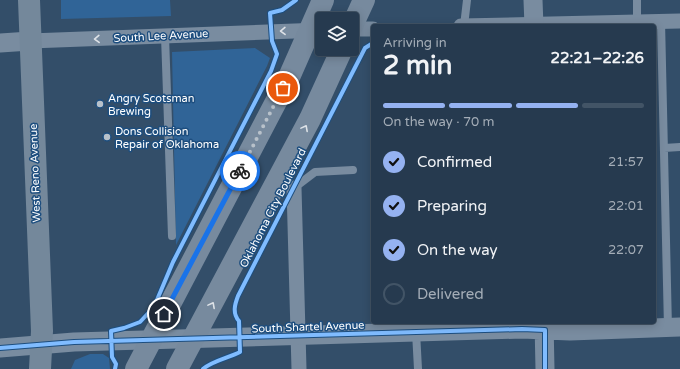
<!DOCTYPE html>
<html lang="en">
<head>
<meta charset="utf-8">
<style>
	:root { --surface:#263a4f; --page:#2e4156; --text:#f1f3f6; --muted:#a4adb7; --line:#425466; --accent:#95b2f1 }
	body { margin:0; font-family:"Varela Round",sans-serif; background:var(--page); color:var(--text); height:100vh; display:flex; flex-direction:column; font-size:15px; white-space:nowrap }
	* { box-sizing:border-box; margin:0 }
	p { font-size:13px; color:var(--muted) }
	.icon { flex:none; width:22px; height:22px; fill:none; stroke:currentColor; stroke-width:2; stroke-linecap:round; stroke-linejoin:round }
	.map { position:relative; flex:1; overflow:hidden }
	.side { position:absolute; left:371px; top:24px; width:285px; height:300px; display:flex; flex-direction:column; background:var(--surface); border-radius:4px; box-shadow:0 2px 10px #0003,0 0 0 1px var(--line) }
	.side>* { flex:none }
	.tools { position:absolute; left:315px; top:12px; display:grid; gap:8px }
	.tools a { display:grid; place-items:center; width:44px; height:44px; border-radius:4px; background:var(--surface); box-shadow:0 2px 10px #0003,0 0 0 1px var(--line); font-size:20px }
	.pin { position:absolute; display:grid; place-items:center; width:34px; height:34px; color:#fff; margin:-17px; border:2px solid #fff; border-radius:50%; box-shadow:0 1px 4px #0007 }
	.courier { position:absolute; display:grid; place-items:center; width:40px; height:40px; margin:-20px; border:3px solid #1a73e8; border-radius:50%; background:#fff; color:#222; box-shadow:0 1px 5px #0007 }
	.head em { font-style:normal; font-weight:700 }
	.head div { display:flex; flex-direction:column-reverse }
	.head { display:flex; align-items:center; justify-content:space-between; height:68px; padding:0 12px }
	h1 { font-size:26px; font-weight:700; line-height:30px }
	.bar { display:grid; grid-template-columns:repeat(4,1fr); gap:6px 4px; align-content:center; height:48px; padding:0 12px }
	.bar i { height:5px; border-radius:3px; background:var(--line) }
	.bar .active { background:var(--accent) }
	.bar p { grid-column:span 4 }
	ol { padding:0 12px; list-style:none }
	li { display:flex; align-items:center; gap:12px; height:44px }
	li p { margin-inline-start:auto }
	li .icon { padding:4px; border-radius:50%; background:var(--accent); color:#111; stroke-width:4 }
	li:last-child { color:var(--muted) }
	li i { width:22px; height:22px; border:2px solid var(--line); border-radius:50% }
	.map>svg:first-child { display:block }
	.green { fill:#306497 }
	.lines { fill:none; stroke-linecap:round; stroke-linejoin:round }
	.service { stroke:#798ca0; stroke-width:8 }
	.minor { stroke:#798ca0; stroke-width:15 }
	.tertiary { stroke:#798ca0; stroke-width:19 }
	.secondary { stroke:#74889b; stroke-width:22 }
	.primary { stroke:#778a9e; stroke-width:22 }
	.cycleway-casing { stroke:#1d4e7f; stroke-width:6 }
	.cycleway { stroke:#80bcff; stroke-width:4 }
	.oneway { stroke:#dee2e7 }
	.oneway2 { stroke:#dde2e7 }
	.done { stroke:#b8c1ca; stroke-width:4; stroke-dasharray:0 7.2 }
	.route { stroke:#1a73e8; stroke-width:5 }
	.poi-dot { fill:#b8c1ca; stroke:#1d4e7f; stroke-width:1.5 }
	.labels { text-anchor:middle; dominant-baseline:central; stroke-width:3; stroke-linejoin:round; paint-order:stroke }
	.street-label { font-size:11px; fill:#fff; stroke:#1d4e7f }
	.poi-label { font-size:11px; fill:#fff; stroke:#1d4e7f; text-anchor:start }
</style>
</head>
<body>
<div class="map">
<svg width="680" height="369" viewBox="0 0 680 369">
	<rect width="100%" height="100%" fill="#334e69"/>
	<!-- green -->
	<path class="green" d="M61,0H170L171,16L61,19Z
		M255,48L270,58L267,66L176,245L172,52Z
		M90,354H103L109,358L110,369H71L75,360Z"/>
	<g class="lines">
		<!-- service -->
		<path class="service" d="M637,0V21
			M661,21L668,328
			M464,26L467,0
			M165,36L172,236
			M664,148L680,147
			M294,188L315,172L353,170
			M416,332L418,369"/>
		<!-- minor -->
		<path class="minor" d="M461,26L680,21
			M352,29H373
			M30,41L322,30
			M294,188L299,369"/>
		<!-- tertiary -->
		<path class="tertiary" d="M533,0L534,26
			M0,43L30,41
			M544,322L545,369
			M0,348L74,342L522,329L570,331L680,327"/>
		<!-- secondary -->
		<path class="secondary" d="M29,0L42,331L40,369"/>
		<!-- primary -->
		<path class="primary" d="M352,26L364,0
			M136,369L290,75L323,0
			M177,369L310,119L342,49"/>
		<!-- cycleway casing -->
		<g class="cycleway-casing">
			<path id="cycleway" d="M0,348L74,342L522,329L545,330V369
				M115,369L116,364L112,357L111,331L124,328L140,322L154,307L173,262L271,71L277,54L272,41L270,13L282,10L296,0
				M203,369C212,361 228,358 240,352L239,321C232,313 235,304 238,296L365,48L373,43"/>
		</g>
		<!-- cycleway -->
		<use href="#cycleway" class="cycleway"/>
	</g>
	<!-- one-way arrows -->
	<defs><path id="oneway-chevron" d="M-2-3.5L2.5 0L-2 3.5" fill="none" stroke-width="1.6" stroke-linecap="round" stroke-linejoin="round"/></defs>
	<g class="oneway">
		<use href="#oneway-chevron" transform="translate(283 31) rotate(179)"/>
		<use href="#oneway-chevron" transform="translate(97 39) rotate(178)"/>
	</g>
	<g class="oneway2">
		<use href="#oneway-chevron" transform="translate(305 128) rotate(-62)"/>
		<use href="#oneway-chevron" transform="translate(212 305) rotate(-62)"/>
	</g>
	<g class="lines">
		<!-- done -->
		<path class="done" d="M240,171L283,88"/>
		<!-- route -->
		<path class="route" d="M164,314L240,171"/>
	</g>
	<!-- markers -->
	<g class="poi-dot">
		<circle cx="100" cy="104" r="4"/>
		<circle cx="107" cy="137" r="4"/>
	</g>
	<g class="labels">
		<!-- street labels -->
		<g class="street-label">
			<text transform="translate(161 36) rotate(-3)">South Lee Avenue</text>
			<text transform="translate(35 173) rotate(-92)">West Reno Avenue</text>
			<text transform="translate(273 208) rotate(-63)">Oklahoma City Boulevard</text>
			<text transform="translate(308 327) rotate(-2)">South Shartel Avenue</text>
		</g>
		<!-- poi labels -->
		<g class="poi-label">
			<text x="108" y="98">Angry Scotsman<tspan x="108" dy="13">Brewing</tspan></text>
			<text x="115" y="131">Dons Collision<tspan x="115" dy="13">Repair of Oklahoma</tspan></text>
		</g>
	</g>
</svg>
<div class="tools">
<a><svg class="icon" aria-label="layers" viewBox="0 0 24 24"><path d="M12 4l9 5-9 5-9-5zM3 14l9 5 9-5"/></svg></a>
</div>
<div class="pin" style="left:283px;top:88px;background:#ea580c"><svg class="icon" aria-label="bag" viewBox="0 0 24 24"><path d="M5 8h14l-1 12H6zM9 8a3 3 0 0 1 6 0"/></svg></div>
<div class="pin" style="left:164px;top:314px;background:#1f2937"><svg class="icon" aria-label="home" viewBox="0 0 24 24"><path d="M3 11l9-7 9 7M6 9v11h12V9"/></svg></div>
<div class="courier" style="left:240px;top:171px"><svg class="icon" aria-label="bike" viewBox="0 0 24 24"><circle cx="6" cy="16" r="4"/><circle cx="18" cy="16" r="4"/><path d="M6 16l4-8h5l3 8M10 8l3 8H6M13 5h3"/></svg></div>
<section class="side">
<div class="head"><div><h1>2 min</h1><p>Arriving in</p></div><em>22:21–22:26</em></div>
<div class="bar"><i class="active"></i><i class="active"></i><i class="active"></i><i></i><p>On the way · 70 m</p></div>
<ol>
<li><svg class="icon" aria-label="check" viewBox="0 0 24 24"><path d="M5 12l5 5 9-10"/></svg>Confirmed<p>21:57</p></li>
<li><svg class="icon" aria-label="check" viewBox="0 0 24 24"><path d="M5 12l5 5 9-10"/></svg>Preparing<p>22:01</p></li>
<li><svg class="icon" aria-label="check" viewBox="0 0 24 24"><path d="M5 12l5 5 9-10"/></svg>On the way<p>22:07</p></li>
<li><i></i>Delivered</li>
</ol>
</section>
</div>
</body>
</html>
